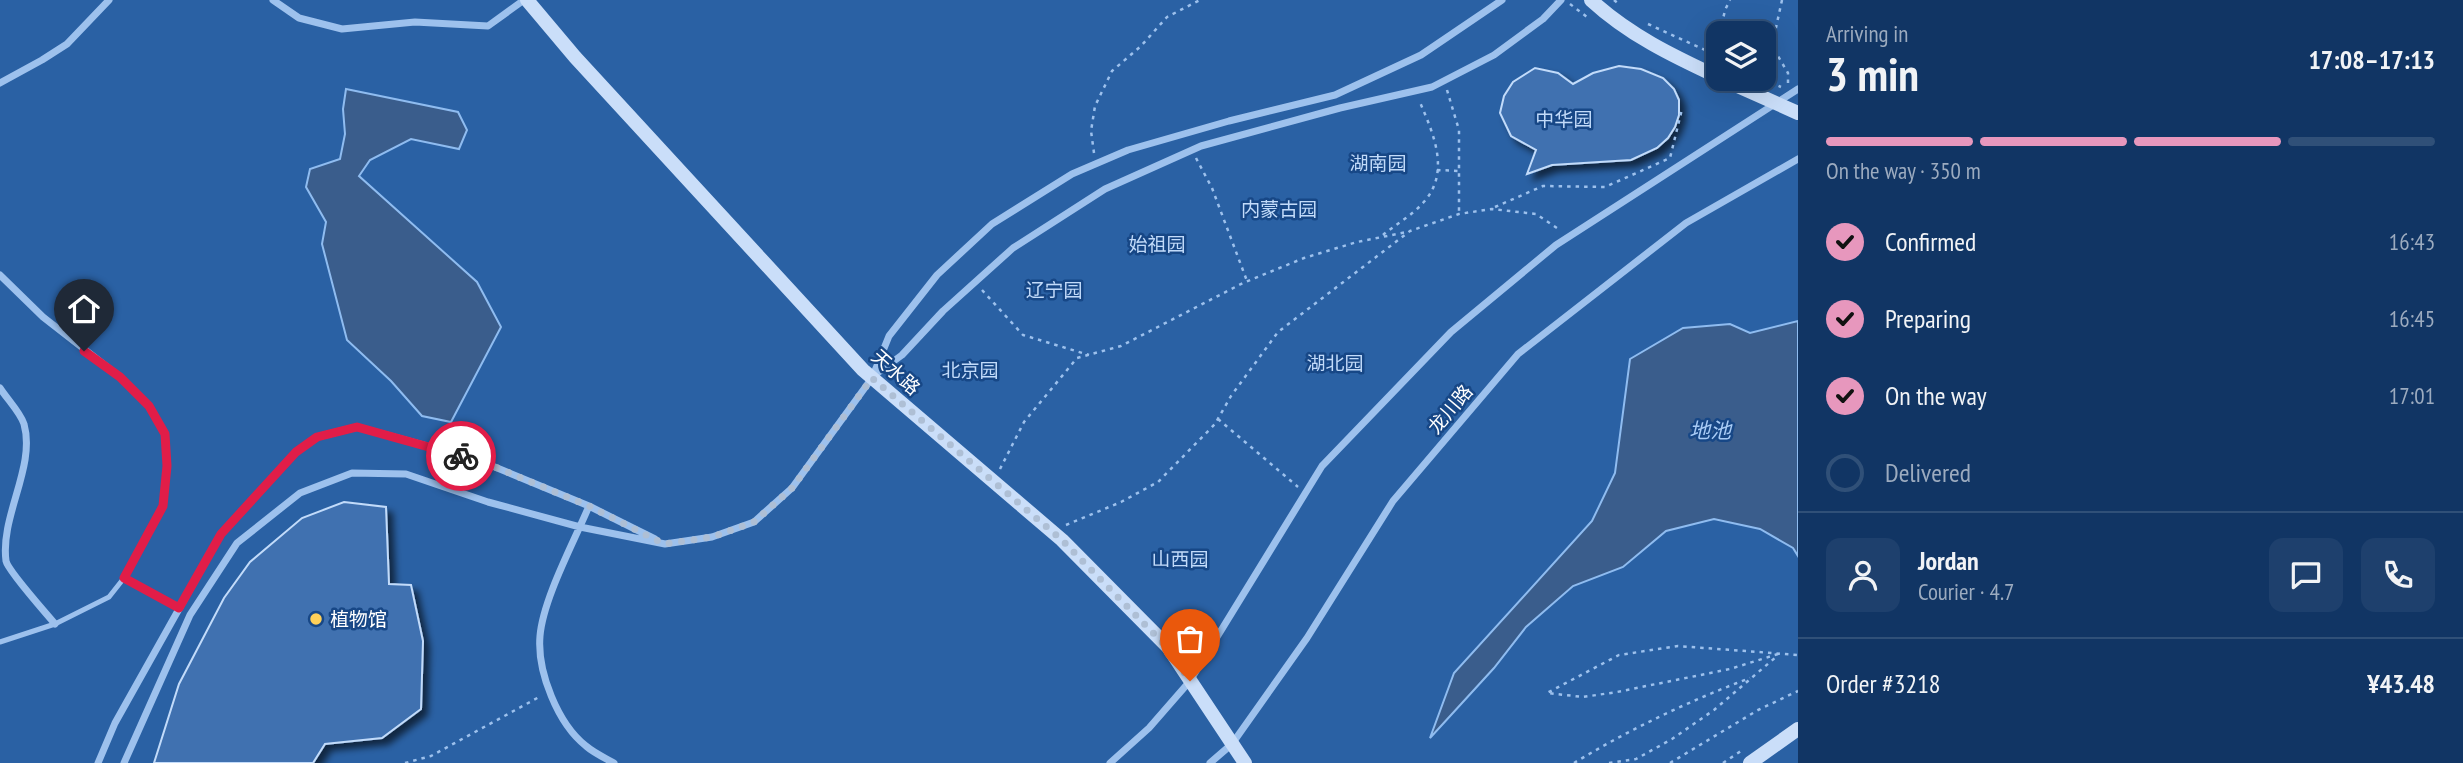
<!DOCTYPE html>
<html lang="en">
<head>
<meta charset="utf-8">
<style>
	:root { --surface:#113564; --page:#1e406d; --text:#f1f3f6; --muted:#9cabbf; --line:#305078; --accent:#e797bd }
	body { margin:0; font-family:"PT Sans Narrow","Noto Sans SC",sans-serif; background:var(--page); color:var(--text); height:100vh; display:flex; flex-direction:column; font-size:26px; white-space:nowrap }
	* { box-sizing:border-box; margin:0 }
	p { font-size:23px; color:var(--muted) }
	.icon { flex:none; width:38px; height:38px; fill:none; stroke:currentColor; stroke-width:2; stroke-linecap:round; stroke-linejoin:round }
	.map { position:relative; flex:1; overflow:hidden }
	.sheet { display:flex; flex-direction:column; background:var(--surface); width:665px }
	.sheet>* { flex:none }
	.buttons { position:absolute; left:1706px; top:21px; display:grid; gap:14px }
	.buttons a { display:grid; place-items:center; width:70px; height:70px; border-radius:14px; background:var(--surface); box-shadow:0 7px 28px #0002,0 0 0 2px var(--line); font-size:35px }
	.pin { position:absolute; display:grid; place-items:center; width:60px; height:60px; color:#fff; margin:-72px -30px; border-radius:50% 50% 50% 0; rotate:-45deg; box-shadow:0 0 7px #0007 }
	.pin .icon { rotate:45deg }
	.courier { position:absolute; display:grid; place-items:center; width:70px; height:70px; margin:-35px; border:5px solid #e11d48; border-radius:50%; background:#fff; color:#222; box-shadow:0 2px 9px #0007 }
	.summary em { font-style:normal; font-weight:700 }
	.summary div { display:flex; flex-direction:column-reverse }
	.summary { display:flex; align-items:center; justify-content:space-between; height:119px; padding:0 28px }
	h1 { font-size:46px; font-weight:700; line-height:52px }
	.bar { display:grid; grid-template-columns:repeat(4,1fr); gap:10px 7px; align-content:center; height:84px; padding:0 28px }
	.bar i { height:9px; border-radius:5px; background:var(--line) }
	.bar .on { background:var(--accent) }
	.bar p { grid-column:span 4 }
	.line { display:flex; align-items:center; gap:18px; padding:0 28px; border-top:2px solid var(--line) }
	.line div { flex:1 }
	.round { display:grid; place-items:center; flex:none; width:74px; height:74px; border-radius:14px; background:var(--page) }
	ol { padding:0 28px; list-style:none }
	li { display:flex; align-items:center; gap:21px; height:77px }
	li p { margin-inline-start:auto }
	li .icon { padding:7px; border-radius:50%; background:var(--accent); color:#111; stroke-width:4 }
	li:last-child { color:var(--muted) }
	li i { width:38px; height:38px; border:4px solid var(--line); border-radius:50% }
	main { display:flex; flex:1; min-height:0 }
	.map>svg:first-child { display:block }
	.green { fill:#2a61a4; fill-rule:evenodd }
	.water { fill:#3a5d8c; stroke:#8fbcf0; stroke-width:2 }
	.building { fill:#3f71b0; stroke:#c2dbfa; stroke-width:2; filter:url(#shadow) }
	.lines { fill:none; stroke-linecap:round; stroke-linejoin:round }
	.path { stroke:#9dc1ed; stroke-width:2.5; stroke-dasharray:3.5 5; stroke-linecap:butt }
	.lane { stroke:#9dc1ed; stroke-width:5 }
	.street { stroke:#9dc1ed; stroke-width:7 }
	.secondary { stroke:#cadef9; stroke-width:14 }
	.done { stroke:#aebfd5; stroke-width:7; stroke-dasharray:0 12.6 }
	.route { stroke:#e11d48; stroke-width:9 }
	.poi-dot { fill:#ffd059; stroke:#174786; stroke-width:2.5 }
	.labels { text-anchor:middle; dominant-baseline:central; stroke-width:5; stroke-linejoin:round; paint-order:stroke }
	.park-label { font-size:19px; fill:#c2dbfa; stroke:#174786 }
	.street-label { font-size:19px; fill:#fff; stroke:#174786 }
	.poi-label { font-size:19px; fill:#fff; stroke:#174786; text-anchor:start }
	.water-label { font-size:21px; font-style:italic; fill:#a8cbf5; stroke:#174786 }
</style>
</head>
<body>
<main>
<div class="map">
<svg width="1798" height="763" viewBox="0 0 1798 763">
	<defs>
		<filter id="shadow"><feDropShadow dx="6" dy="6" stdDeviation="3.5" flood-color="#0009"/></filter>
	</defs>
	<rect width="100%" height="100%" fill="#174786"/>
	<!-- green -->
	<path class="green" d="M0,0H1798V763H0ZM1718,33H1764V79H1718Z"/>
	<!-- water -->
	<path class="water" d="M346,89L458,112L467,130L459,149L411,139L370,160L359,176L477,282L501,327L451,422L422,416L391,381L347,340L322,244L326,222L306,187L310,169L340,159L345,134L343,109Z
		M1798,321V556L1793,548L1760,529L1714,519L1666,531L1623,567L1573,586L1526,627L1494,668L1430,738L1454,673L1592,521L1615,473L1630,359L1683,328L1730,324L1750,333Z"/>
	<!-- building -->
	<path class="building" d="M1619,66L1641,69L1663,78L1674,89L1679,100V115L1675,127L1668,138L1657,148L1631,160L1552,165L1527,174L1536,150L1511,136L1500,113L1504,96L1513,82L1535,68L1558,73L1573,84L1593,73Z
		M344,502L386,507L389,584L411,585L423,641L421,709L382,738L325,744L313,763H154L179,684L224,598L250,562L302,518Z"/>
	<g class="lines">
		<!-- path -->
		<path class="path" d="M1614,0L1620,5
			M1782,0L1772,46L1788,73V85
			M1570,4L1587,17
			M1648,24L1718,56
			M1720,33L1725,10L1730,0
			M1716,55L1718,41
			M1763,79L1781,87
			M1447,90L1459,130V214
			M1094,153L1091,131L1095,106L1112,71L1141,46L1167,17L1200,0
			M1196,158L1212,188L1247,281
			M1437,170L1460,171
			M1495,207L1543,186L1605,187L1670,158L1682,109
			M1383,235C1395,225 1411,216 1422,204C1452,173 1433,133 1419,100
			M982,290L1023,335L1089,355
			M1218,419L1298,487
			M1000,469L1024,422L1077,358L1121,346L1243,283L1304,258L1357,242L1407,232
			M1066,525L1121,502L1158,482L1215,424L1231,396L1278,332L1410,231L1459,214L1492,209L1536,214L1560,230
			M1778,654L1730,669L1617,692L1583,697L1547,693L1619,655L1678,646L1798,655
			M405,763L431,756L541,696
			M1574,763C1630,729 1689,701 1750,678
			M1609,763L1636,759L1672,739L1714,710L1776,657
			M1670,763L1758,710L1798,691
			M1723,763L1741,751"/>
		<!-- lane -->
		<path class="lane" d="M0,642L55,624L109,597L124,578"/>
		<!-- street -->
		<path class="street" d="M273,0L299,18L342,29L415,22L488,26L524,0
			M0,83L42,60L67,44L109,0
			M0,275L43,317L120,377L149,406L165,434L167,466L163,506L124,578L179,608
			M872,377L902,355L943,311L1013,248L1105,189L1201,146L1340,108L1432,87L1494,55L1543,19L1561,0
			M0,388C7,399 20,412 24,424C36,467 0,516 6,561C8,571 46,613 55,624
			M589,506C574,542 543,599 540,636C537,672 558,724 586,746C594,753 605,758 614,763
			M98,763L115,723L221,534L296,452L317,437L357,427L478,460L589,506L655,539
			M124,763L190,615L237,543L300,493L352,473L406,474L488,502L580,527L665,544L712,537L754,522L792,488L872,378L889,336L937,275L992,224L1072,174L1128,150L1229,121L1335,95L1421,55L1502,0
			M1110,763L1149,728L1190,681L1322,466L1451,332L1556,245L1798,89
			M1210,763L1232,744L1307,638L1393,501L1518,354L1686,223L1798,159"/>
		<!-- secondary -->
		<path class="secondary" d="M527,0L575,57L863,370L1062,540L1168,647L1245,763
			M1591,0C1629,35 1673,56 1718,77
			M1722,79L1798,113
			M1750,763L1798,729"/>
	</g>
	<g class="lines">
		<!-- done -->
		<path class="done" d="M461,456L478,460L589,506L664,544L712,537L754,522L792,488L872,378L1062,540L1168,648L1190,681"/>
		<!-- route -->
		<path class="route" d="M84,351L120,377L149,406L165,434L167,466L163,506L124,578L179,608L221,534L296,452L317,437L357,427L461,456"/>
	</g>
	<!-- markers -->
	<circle class="poi-dot" cx="316" cy="619" r="7"/>
	<g class="labels">
		<!-- park labels -->
		<g class="park-label">
			<text x="1564" y="119">中华园</text>
			<text x="1378" y="163">湖南园</text>
			<text x="1279" y="209">内蒙古园</text>
			<text x="1157" y="244">始祖园</text>
			<text x="1054" y="290">辽宁园</text>
			<text x="1335" y="363">湖北园</text>
			<text x="970" y="370">北京园</text>
			<text x="1180" y="559">山西园</text>
		</g>
		<!-- street labels -->
		<g class="street-label">
			<text transform="translate(896 372) rotate(42)">天水路</text>
			<text transform="translate(1450 409) rotate(-50)">龙川路</text>
		</g>
		<!-- poi labels -->
		<g class="poi-label">
			<text x="330" y="619">植物馆</text>
		</g>
		<!-- water labels -->
		<g class="water-label">
			<text x="1710" y="430">地池</text>
		</g>
	</g>
</svg>
<div class="buttons">
<a><svg class="icon" aria-label="layers" viewBox="0 0 24 24"><path d="M12 4l9 5-9 5-9-5zM3 14l9 5 9-5"/></svg></a>
</div>
<div class="pin" style="left:1190px;top:681px;background:#ea580c"><svg class="icon" aria-label="bag" viewBox="0 0 24 24"><path d="M5 8h14l-1 12H6zM9 8a3 3 0 0 1 6 0"/></svg></div>
<div class="pin" style="left:84px;top:351px;background:#1f2937"><svg class="icon" aria-label="home" viewBox="0 0 24 24"><path d="M3 11l9-7 9 7M6 9v11h12V9"/></svg></div>
<div class="courier" style="left:461px;top:456px"><svg class="icon" aria-label="bike" viewBox="0 0 24 24"><circle cx="6" cy="16" r="4"/><circle cx="18" cy="16" r="4"/><path d="M6 16l4-8h5l3 8M10 8l3 8H6M13 5h3"/></svg></div>
</div>
<section class="sheet">
<div class="summary"><div><h1>3 min</h1><p>Arriving in</p></div><em>17:08–17:13</em></div>
<div class="bar"><i class="on"></i><i class="on"></i><i class="on"></i><i></i><p>On the way · 350 m</p></div>
<ol>
<li><svg class="icon" aria-label="check" viewBox="0 0 24 24"><path d="M5 12l5 5 9-10"/></svg>Confirmed<p>16:43</p></li>
<li><svg class="icon" aria-label="check" viewBox="0 0 24 24"><path d="M5 12l5 5 9-10"/></svg>Preparing<p>16:45</p></li>
<li><svg class="icon" aria-label="check" viewBox="0 0 24 24"><path d="M5 12l5 5 9-10"/></svg>On the way<p>17:01</p></li>
<li><i></i>Delivered</li>
</ol>
<div class="line" style="height:126px"><a class="round"><svg class="icon" aria-label="person" viewBox="0 0 24 24"><circle cx="12" cy="8" r="4"/><path d="M4 21q1-7 8-7t8 7"/></svg></a><div><b>Jordan</b><p>Courier · 4.7</p></div><a class="round"><svg class="icon" aria-label="chat" viewBox="0 0 24 24"><path d="M4 5h16v11H9l-5 4z"/></svg></a><a class="round"><svg class="icon" aria-label="phone" viewBox="0 0 24 24"><path d="M5 4h4l2 5-3 2q2 4 5 5l2-3 5 2v4C11 20 4 13 5 4z"/></svg></a></div>
<div class="line" style="height:91px"><div>Order #3218</div><b>¥43.48</b></div>
</section>
</main>
</body>
</html>
